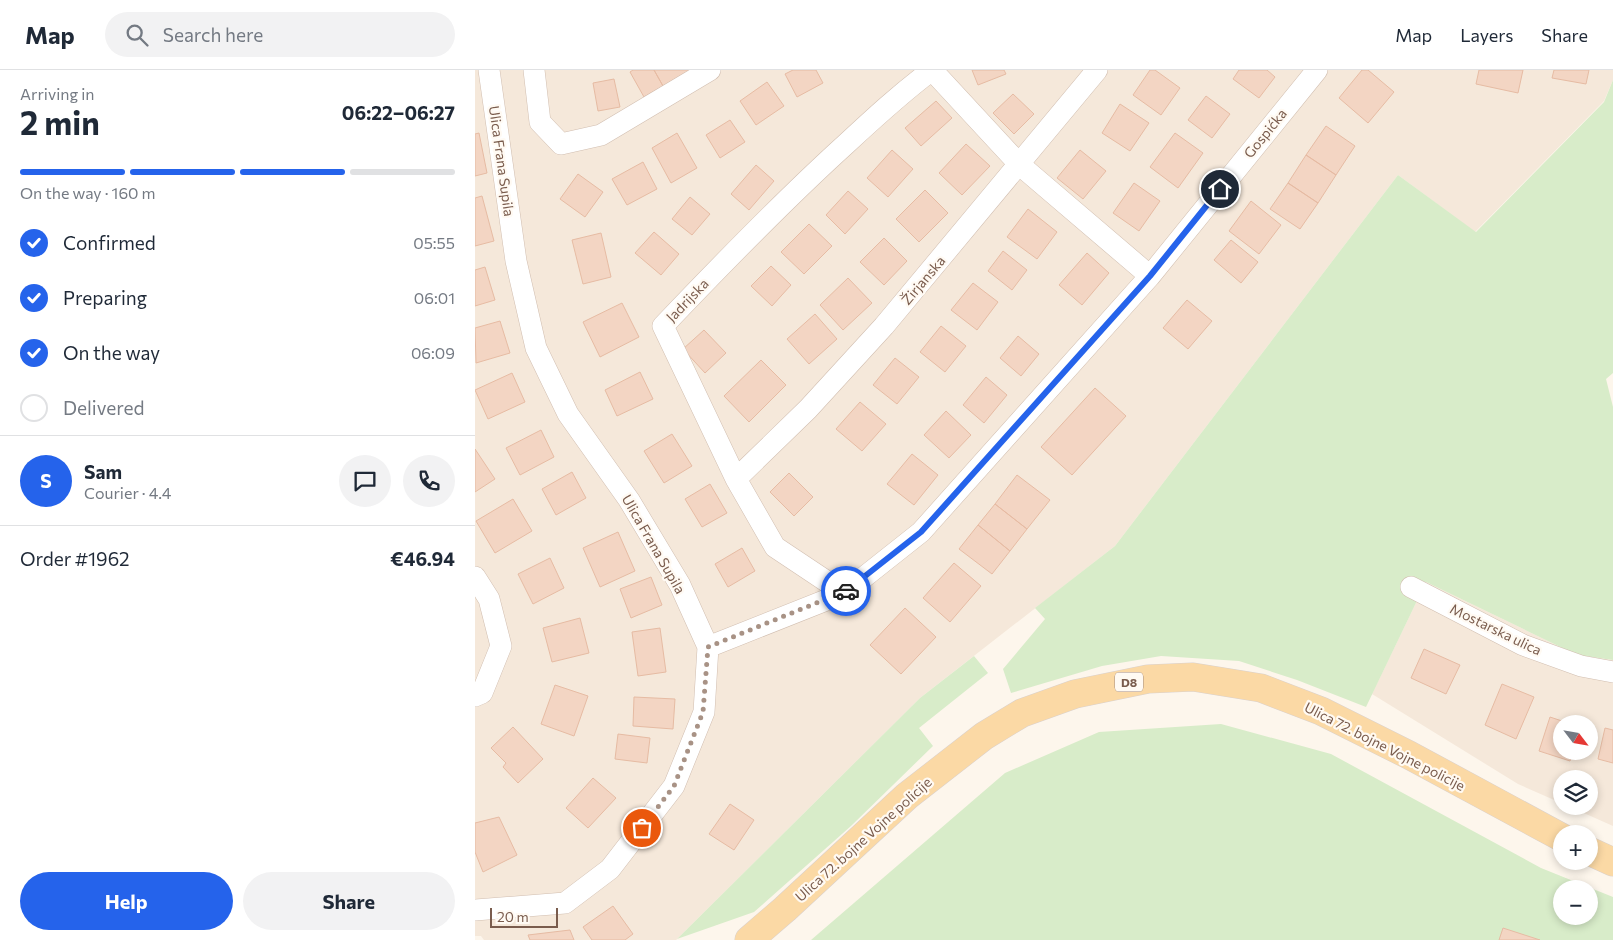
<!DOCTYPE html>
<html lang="en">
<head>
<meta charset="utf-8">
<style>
	:root { --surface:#fff; --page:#f2f2f3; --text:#1f2937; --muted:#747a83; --line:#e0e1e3; --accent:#2563eb }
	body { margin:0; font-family:Commissioner,sans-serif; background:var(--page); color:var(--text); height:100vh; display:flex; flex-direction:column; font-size:19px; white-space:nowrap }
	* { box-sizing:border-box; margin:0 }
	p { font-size:16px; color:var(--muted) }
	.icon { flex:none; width:28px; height:28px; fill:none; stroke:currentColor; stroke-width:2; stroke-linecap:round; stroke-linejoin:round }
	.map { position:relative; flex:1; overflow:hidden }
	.details { display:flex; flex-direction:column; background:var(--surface); width:475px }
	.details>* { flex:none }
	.needle { width:32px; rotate:121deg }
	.fabs { position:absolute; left:1078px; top:645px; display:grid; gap:10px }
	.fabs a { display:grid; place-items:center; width:45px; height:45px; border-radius:50%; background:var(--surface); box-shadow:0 2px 8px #0003; font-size:25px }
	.scale { position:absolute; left:15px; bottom:12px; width:68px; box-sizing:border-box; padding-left:5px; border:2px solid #7a5c4d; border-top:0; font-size:14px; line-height:18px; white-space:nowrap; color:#7a5c4d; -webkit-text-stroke:4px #fffaf3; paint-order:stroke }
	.pin { position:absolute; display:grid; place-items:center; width:42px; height:42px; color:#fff; margin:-21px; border:2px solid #fff; border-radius:50%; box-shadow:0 1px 5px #0007 }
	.courier { position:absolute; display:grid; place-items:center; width:50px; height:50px; margin:-25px; border:4px solid #2563eb; border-radius:50%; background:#fff; color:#222; box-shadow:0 1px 6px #0007 }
	.overview em { font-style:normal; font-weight:700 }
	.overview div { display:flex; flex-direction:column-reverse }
	.overview { display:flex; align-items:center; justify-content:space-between; height:85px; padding:0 20px }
	h1 { font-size:32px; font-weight:700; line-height:38px }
	.bar { display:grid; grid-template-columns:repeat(4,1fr); gap:8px 5px; align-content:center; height:60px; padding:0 20px }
	.bar i { height:6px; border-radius:4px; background:var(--line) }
	.bar .active { background:var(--accent) }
	.bar p { grid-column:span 4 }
	.line { display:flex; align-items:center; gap:12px; padding:0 20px; border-top:1px solid var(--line) }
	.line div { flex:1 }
	.round { display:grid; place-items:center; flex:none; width:52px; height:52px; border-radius:26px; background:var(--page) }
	ol { padding:0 20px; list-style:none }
	li { display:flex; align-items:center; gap:15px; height:55px }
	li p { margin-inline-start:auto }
	li .icon { padding:5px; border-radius:50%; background:var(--accent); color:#fff; stroke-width:4 }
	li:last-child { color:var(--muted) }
	li i { width:28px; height:28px; border:2px solid var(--line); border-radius:50% }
	.action { display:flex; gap:10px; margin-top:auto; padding:10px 20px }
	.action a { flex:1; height:58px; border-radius:30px; background:var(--accent); color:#fff; font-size:20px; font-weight:700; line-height:58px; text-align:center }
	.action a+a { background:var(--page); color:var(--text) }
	header { display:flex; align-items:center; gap:30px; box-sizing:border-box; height:70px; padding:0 25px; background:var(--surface); border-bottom:1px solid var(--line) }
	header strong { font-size:24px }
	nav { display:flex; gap:28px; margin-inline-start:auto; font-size:18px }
	.search { width:350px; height:45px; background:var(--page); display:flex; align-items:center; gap:12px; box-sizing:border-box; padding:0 18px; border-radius:28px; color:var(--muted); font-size:19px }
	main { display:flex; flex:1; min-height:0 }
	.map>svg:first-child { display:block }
	.residential { fill:#f5e8da; fill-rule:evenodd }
	.green { fill:#d8ecc9; fill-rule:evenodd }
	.building { fill:#f3d5c3; stroke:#e6bba3 }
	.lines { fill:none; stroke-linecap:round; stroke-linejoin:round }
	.street-casing { stroke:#d1beb0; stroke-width:22 }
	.primary-casing { stroke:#dad1cd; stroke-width:29 }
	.street { stroke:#fff; stroke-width:21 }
	.primary { stroke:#fbd9a5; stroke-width:28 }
	.done { stroke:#a89285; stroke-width:5; stroke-dasharray:0 9 }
	.route { stroke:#2563eb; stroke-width:6 }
	.labels { text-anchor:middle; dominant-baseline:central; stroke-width:4.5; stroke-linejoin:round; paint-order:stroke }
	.shield { fill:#fffaf3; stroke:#a28b7f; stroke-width:1 }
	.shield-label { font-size:12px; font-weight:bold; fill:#7a5c4d }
	.street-label { font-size:14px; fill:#7a5c4d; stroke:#fffaf3 }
</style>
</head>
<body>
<header>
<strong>Map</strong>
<div class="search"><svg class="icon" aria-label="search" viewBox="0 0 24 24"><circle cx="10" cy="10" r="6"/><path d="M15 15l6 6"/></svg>Search here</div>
<nav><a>Map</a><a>Layers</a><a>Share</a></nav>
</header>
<main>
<section class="details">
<div class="overview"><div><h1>2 min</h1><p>Arriving in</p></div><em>06:22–06:27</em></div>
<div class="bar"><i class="active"></i><i class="active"></i><i class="active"></i><i></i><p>On the way · 160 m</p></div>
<ol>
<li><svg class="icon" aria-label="check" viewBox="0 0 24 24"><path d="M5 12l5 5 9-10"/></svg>Confirmed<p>05:55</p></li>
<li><svg class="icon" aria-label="check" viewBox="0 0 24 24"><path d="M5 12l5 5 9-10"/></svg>Preparing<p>06:01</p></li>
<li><svg class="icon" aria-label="check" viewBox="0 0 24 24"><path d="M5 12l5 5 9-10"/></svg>On the way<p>06:09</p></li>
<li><i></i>Delivered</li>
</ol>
<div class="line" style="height:90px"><b class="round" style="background:var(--accent);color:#fff">S</b><div><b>Sam</b><p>Courier · 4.4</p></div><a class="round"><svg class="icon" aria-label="chat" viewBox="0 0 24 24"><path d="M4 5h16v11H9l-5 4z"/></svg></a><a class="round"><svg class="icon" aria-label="phone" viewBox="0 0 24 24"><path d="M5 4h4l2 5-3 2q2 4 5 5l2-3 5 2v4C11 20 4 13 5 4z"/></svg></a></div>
<div class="line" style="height:65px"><div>Order #1962</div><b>€46.94</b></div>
<div class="action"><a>Help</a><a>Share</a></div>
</section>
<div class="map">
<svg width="1138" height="870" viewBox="0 0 1138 870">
	<rect width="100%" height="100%" fill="#fdf6ec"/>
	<!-- residential -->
	<path class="residential" d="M0,0H1138V10L1129,31L1000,162L923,105L640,476L445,628L201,870H9L6,866H0Z
		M951,512L1102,585L1138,590V756L1093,736H1114V709H1086V733L1043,714L897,624ZM1086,654H1114V681H1086Z"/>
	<!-- green -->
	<path class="green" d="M1138,10V303L1131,309L1138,337V590L1102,585L951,512L891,637L822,610L764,591L686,586L627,596L536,623L528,599L570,549L560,538L640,476L923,105L1001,162L1129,32Z
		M499,586L513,603L444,658L458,676L376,756L279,842L202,869L445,628Z
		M746,654L856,684L1066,798L1138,827V870H336L530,703L624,662ZM1086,819H1114V846H1086Z"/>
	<!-- building -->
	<path class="building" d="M158,0H179L188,16L169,27L155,2Z
		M179,0H215L188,16Z
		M318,0H341L348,13L322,27L310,4Z
		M497,0H529L531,4L503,15Z
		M675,0H680L705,18L686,45L658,25Z
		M764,0H792L800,7L784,28L758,9Z
		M887,0H893L919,22L893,53L864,28Z
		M1004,0H1048L1043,23L1001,14Z
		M1079,0H1114L1111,14L1077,8Z
		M139,9L145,37L123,41L118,13Z
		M292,12L309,36L281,55L265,31Z
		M538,24L559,44L539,64L518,43Z
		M731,26L755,44L737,68L713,50Z
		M461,31L477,48L446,76L430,58Z
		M645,34L674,53L655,81L627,63Z
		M255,50L270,72L245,88L231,65Z
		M851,56L880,76L861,105L831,85Z
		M4,63L12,103L0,106V64Z
		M202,63L222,98L196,113L177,78Z
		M700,63L728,83L703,118L675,97Z
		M491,74L515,96L487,125L464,103Z
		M417,80L438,99L413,127L392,108Z
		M605,80L631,101L608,129L582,108Z
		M831,85L861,105L843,133L813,113Z
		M168,92L182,119L152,135L137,109Z
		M281,95L299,111L274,140L256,124Z
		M103,104L128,122L110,147L85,129Z
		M659,113L685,131L664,161L638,143Z
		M813,113L843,133L825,159L795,139Z
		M450,120L473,143L444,172L421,149Z
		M373,121L393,139L370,164L351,145Z
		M7,126L19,171L0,176V128Z
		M215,127L235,144L217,165L197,149Z
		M776,131L806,155L784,184L754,161Z
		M553,139L582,162L562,189L532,167Z
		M334,154L357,176L329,204L306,182Z
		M179,162L204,184L186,205L160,183Z
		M126,163L136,207L108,214L97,170Z
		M409,168L432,191L409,215L385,192Z
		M756,170L783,192L766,213L739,190Z
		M528,181L552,200L537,220L513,201Z
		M612,183L634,203L607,235L584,215Z
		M296,196L316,215L297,236L276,216Z
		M10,197L20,230L0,236V200Z
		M373,208L397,233L368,260L345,235Z
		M498,213L523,232L502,260L476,240Z
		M712,230L737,251L713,279L688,258Z
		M147,233L164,267L125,287L108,252Z
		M340,244L362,269L334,294L312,269Z
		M25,251L35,283L1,293L0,258Z
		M466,256L491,276L470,302L445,282Z
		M229,260L251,283L230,303L208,279Z
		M543,266L564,284L546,306L525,288Z
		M420,288L444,307L422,334L398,315Z
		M286,290L311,315L274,352L249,326Z
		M165,302L178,329L142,346L130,320Z
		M37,303L50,332L13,349L0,320Z
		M511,307L532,325L509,353L488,335Z
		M620,318L651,346L597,405L566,377Z
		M385,332L411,354L387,381L361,359Z
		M471,341L496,365L474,388L449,365Z
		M66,360L79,387L45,405L31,378Z
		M197,364L217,396L189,413L169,381Z
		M0,379L20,409L0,422Z
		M437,384L463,405L439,435L412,414Z
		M97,402L111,428L81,445L67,419Z
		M314,403L338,427L319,446L295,422Z
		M542,405L575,430L552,459L520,434Z
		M235,414L252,443L227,457L210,429Z
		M38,429L57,461L20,483L1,451Z
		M520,434L552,459L535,481L503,455Z
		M503,455L535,481L517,504L484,479Z
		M143,462L160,501L125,517L108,478Z
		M267,478L280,501L253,517L240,494Z
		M75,488L89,518L58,534L43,504Z
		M479,493L506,516L475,552L448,528Z
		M176,507L187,535L156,548L145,519Z
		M430,538L461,567L426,604L395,575Z
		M105,548L114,583L77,592L68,558Z
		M185,558L191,602L163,606L157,562Z
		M949,579L985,595L971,624L936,608Z
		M1027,614L1059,627L1041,669L1010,655Z
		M80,615L113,626L99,666L66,654Z
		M159,627L200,629L198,659L158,656Z
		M1075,647L1096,654H1086V681H1098L1095,691L1064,681Z
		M38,657L68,689L43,713L28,697L31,693L16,678Z
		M1130,658L1138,660V693L1123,689Z
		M143,664L175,668L172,693L140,689Z
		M118,708L141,728L113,758L91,738Z
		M255,734L279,750L259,780L234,764Z
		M24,747L42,785L8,802L0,782V753Z
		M138,836L158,864L150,870H117L108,857Z
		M1028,858L1065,870H1024Z
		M95,860L99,870H55L53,865Z"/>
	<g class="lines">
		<!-- street casing -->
		<g class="street-casing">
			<path id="street" d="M59,0L65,52L86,74L126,65L235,0
				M261,409L333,339L409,256L622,0
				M0,507L14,529L26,576L7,623L0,626
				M936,517L1048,575L1106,596L1138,602
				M369,523L300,477L261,409L188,256C247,194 307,132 371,74C399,48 426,23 457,0L545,95L675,206
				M233,577L369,523L446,462L675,206L842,0
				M0,840L90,833L135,799L199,716L229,642L233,577L205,515L154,430L93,344L61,278L41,191L14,0"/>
		</g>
		<!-- primary casing -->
		<g class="primary-casing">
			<path id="primary" d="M1114,781L1138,792
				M274,870L310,839L432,726L509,666L547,643L600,624L673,609L718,607L786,618L846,641L934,685L1086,767"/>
		</g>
		<!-- street -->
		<use href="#street" class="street"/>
		<!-- primary -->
		<use href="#primary" class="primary"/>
	</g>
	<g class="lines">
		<!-- done -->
		<path class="done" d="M167,758L199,716L228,642L233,577L371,521"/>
		<!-- route -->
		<path class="route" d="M371,521L446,462L675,206L745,119"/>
	</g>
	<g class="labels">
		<!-- shield labels -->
		<rect class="shield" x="640" y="602.5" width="28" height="19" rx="4"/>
		<g class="shield-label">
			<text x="654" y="612">D8</text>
		</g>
		<!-- street labels -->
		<g class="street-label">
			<text transform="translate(790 63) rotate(-51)">Gospićka</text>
			<text transform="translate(27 91) rotate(82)">Ulica Frana Supila</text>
			<text transform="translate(448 210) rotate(-50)">Žirjanska</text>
			<text transform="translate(212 230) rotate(-46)">Jadrijska</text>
			<text transform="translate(179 474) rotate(60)">Ulica Frana Supila</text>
			<text transform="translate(1021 559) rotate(26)">Mostarska ulica</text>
			<text transform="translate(910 676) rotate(27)">Ulica 72. bojne Vojne policije</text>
			<text transform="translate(388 769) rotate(-42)">Ulica 72. bojne Vojne policije</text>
		</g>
	</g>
</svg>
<div class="fabs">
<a><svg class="needle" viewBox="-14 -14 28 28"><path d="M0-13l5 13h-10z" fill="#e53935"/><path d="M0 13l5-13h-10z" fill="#747a83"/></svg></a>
<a><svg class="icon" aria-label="layers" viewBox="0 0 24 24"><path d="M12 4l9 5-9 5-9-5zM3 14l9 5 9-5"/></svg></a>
<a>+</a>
<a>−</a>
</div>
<div class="scale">20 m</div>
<div class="pin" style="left:167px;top:758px;background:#ea580c"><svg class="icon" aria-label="bag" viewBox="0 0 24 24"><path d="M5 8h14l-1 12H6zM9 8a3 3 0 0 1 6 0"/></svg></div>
<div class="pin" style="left:745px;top:119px;background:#1f2937"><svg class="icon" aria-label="home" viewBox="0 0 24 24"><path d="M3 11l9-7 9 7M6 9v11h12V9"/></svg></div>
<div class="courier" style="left:371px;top:521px"><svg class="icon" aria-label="car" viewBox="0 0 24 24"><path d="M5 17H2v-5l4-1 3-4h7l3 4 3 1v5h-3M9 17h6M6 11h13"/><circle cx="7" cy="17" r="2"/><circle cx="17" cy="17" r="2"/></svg></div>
</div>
</main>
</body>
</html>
